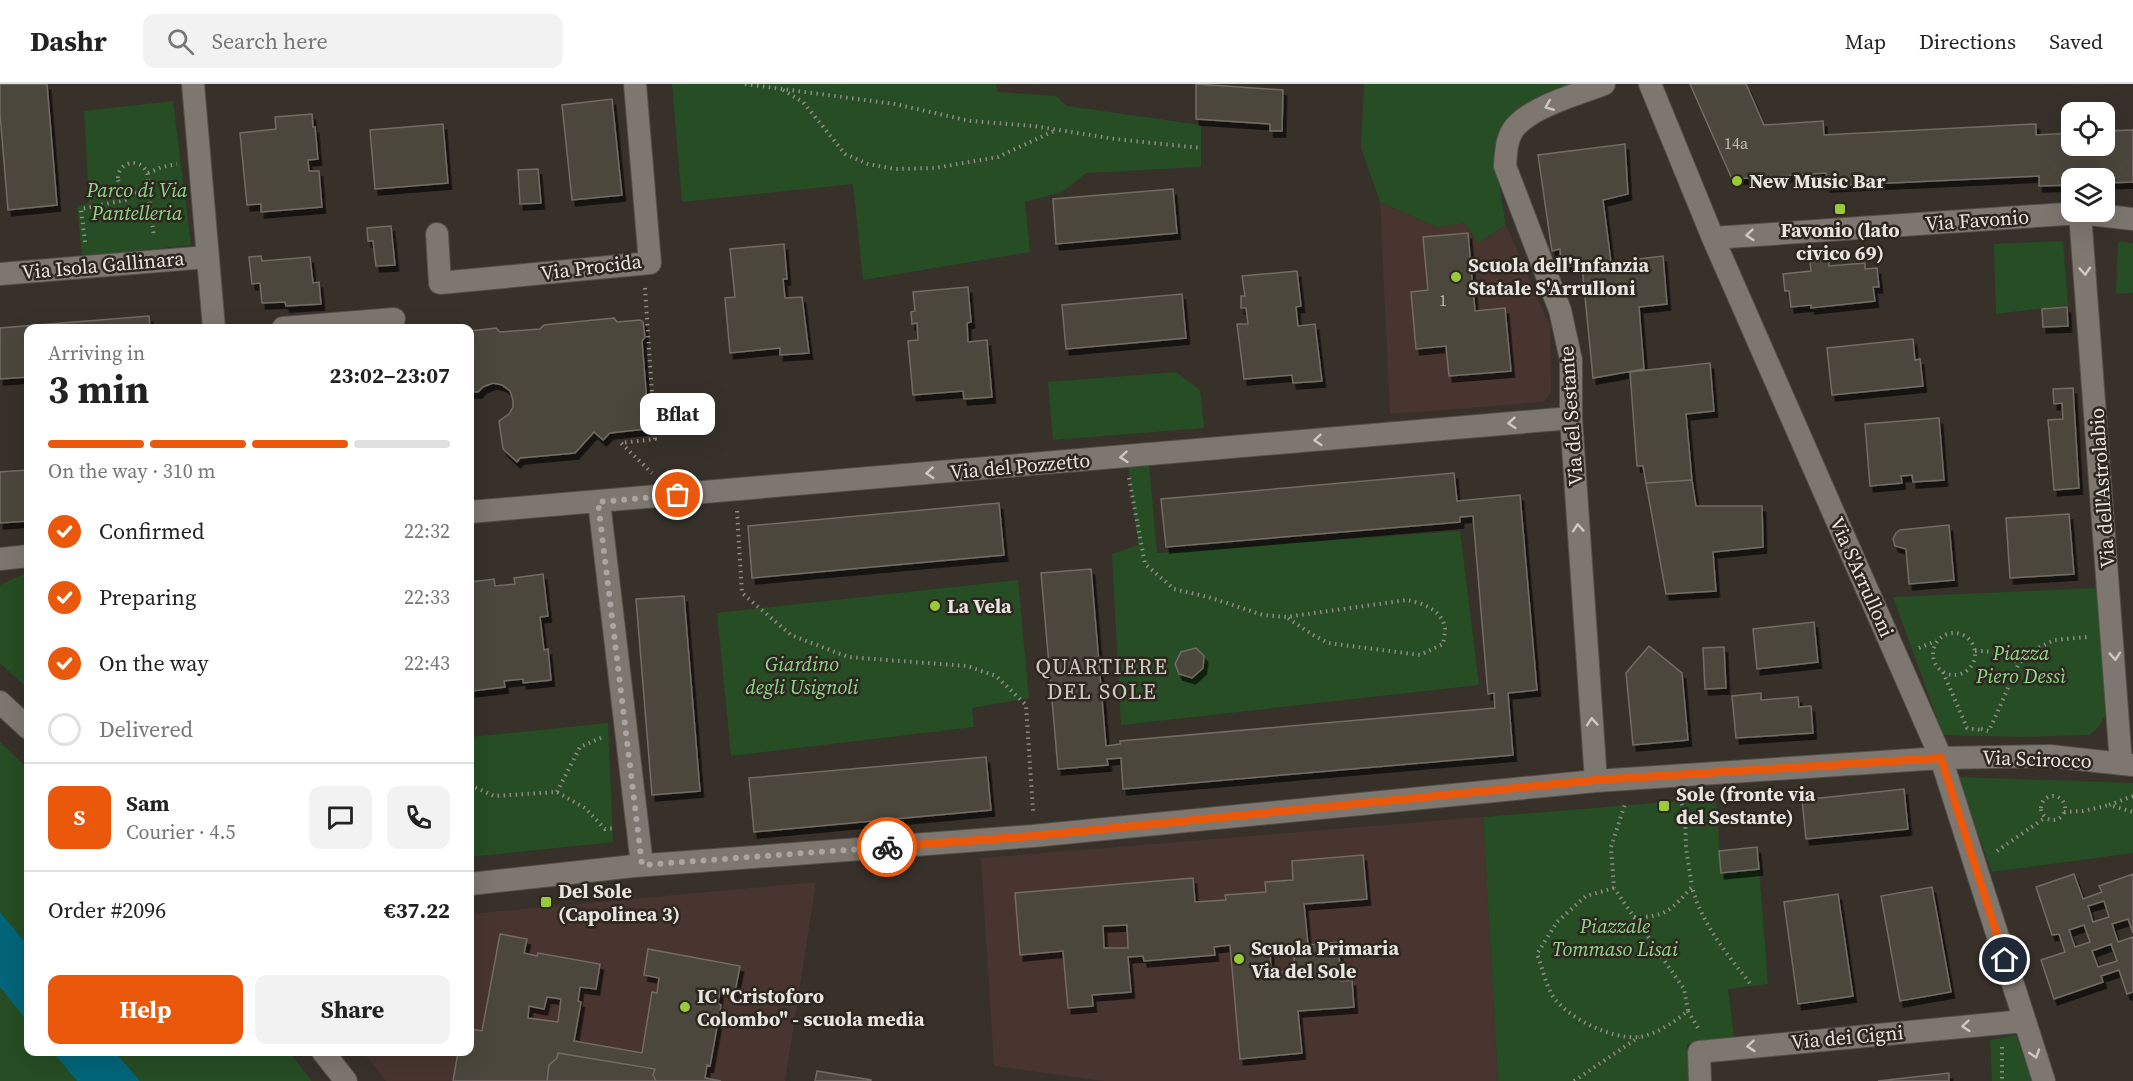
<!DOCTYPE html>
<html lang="en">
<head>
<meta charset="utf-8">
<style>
	:root { --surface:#fff; --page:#f2f2f2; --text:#222; --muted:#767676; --line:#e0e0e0; --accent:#ea580c }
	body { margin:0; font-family:"Source Serif 4",serif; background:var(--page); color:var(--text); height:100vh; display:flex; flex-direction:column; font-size:22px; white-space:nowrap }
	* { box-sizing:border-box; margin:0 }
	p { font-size:20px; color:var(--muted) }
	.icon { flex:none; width:33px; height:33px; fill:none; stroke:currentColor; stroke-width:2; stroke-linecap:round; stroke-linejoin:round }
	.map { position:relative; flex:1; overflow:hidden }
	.details { position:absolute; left:24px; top:240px; width:450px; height:732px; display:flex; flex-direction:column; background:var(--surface); border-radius:12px; box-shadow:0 6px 24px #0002 }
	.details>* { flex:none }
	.controls { position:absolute; left:2061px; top:18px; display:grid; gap:12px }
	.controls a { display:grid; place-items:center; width:54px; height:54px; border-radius:12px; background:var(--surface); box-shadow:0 6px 24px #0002; font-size:30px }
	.pin { position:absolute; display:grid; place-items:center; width:51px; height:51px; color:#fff; margin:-26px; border:3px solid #fff; border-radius:50%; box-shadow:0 2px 6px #0007 }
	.courier { position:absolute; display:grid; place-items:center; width:60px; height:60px; margin:-30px; border:4px solid #ea580c; border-radius:50%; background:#fff; color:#222; box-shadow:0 2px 8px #0007 }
	.bubble { position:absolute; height:42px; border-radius:12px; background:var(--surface); box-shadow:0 6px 24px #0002; font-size:20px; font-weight:700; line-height:42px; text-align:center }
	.summary em { font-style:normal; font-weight:700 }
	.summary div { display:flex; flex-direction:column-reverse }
	.summary { display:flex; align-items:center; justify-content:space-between; height:102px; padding:0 24px }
	h1 { font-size:39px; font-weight:700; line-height:45px }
	.bar { display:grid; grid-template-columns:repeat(4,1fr); gap:9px 6px; align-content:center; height:72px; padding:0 24px }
	.bar i { height:8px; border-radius:4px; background:var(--line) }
	.bar .active { background:var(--accent) }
	.bar p { grid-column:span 4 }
	.line { display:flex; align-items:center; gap:15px; padding:0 24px; border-top:2px solid var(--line) }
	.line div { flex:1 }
	.round { display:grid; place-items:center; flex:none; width:63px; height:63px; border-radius:12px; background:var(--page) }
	ol { padding:0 24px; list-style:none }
	li { display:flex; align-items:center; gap:18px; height:66px }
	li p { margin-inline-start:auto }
	li .icon { padding:6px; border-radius:50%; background:var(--accent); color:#fff; stroke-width:4 }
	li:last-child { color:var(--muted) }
	li i { width:33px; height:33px; border:3px solid var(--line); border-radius:50% }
	.primary-button { display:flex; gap:12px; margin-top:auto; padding:12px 24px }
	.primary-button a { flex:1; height:69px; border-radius:12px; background:var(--accent); color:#fff; font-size:24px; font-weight:700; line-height:69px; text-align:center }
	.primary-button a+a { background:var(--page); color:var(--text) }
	header { display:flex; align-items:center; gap:36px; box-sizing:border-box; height:84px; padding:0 30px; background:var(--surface); border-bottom:2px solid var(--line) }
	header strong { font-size:28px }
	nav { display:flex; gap:33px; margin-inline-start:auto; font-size:21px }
	.search { width:420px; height:54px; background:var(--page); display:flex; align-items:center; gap:15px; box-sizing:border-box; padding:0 21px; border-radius:12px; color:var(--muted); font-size:22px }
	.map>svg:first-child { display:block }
	.education { fill:#48352f }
	.green { fill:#264d24 }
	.water { fill:#036579 }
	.building { fill:#4c463e; stroke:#736c64; stroke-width:1.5; fill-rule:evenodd; filter:url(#shadow) }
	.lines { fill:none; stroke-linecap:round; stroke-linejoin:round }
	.street-casing { stroke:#534e47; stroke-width:24 }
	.path { stroke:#908b85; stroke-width:4; stroke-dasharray:1.5 4.5; stroke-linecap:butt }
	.street { stroke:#7e776f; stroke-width:22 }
	.oneway { stroke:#cec9c3 }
	.done { stroke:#aaa5a0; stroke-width:6; stroke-dasharray:0 10.8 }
	.route { stroke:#ea580c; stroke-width:8 }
	.poi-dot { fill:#98cb37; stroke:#2d2720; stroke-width:2 }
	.labels { text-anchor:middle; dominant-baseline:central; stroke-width:5; stroke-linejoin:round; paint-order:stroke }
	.number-label { font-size:16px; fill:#c1bcb7 }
	.poi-label { font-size:20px; font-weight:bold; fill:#e8e4df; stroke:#2d2720; text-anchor:start }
	.park-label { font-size:20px; font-style:italic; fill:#8dd887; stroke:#2d2720 }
	.street-label { font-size:20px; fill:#e8e4df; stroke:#2d2720 }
	.quarter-label { font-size:22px; letter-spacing:1.5px; fill:#d0c9bf; stroke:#2d2720 }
</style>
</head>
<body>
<header>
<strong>Dashr</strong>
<div class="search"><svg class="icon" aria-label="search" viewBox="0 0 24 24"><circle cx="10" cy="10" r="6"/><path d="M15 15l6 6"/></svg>Search here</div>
<nav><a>Map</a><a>Directions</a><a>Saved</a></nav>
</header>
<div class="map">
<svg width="2133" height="997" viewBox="0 0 2133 997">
	<defs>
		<filter id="shadow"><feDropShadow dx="3.5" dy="6" stdDeviation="0" flood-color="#0009"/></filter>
	</defs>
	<rect width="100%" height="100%" fill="#37312a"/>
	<!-- education -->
	<path class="education" d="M1380,118L1437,143L1465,139L1478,159L1506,141L1550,243L1551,308L1544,318L1390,330Z
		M1483,733L1498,997H1104L994,982L981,774Z
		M816,798L785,997H386L363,968H470V830Z"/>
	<!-- green -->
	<path class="green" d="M672,0H996L998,8L1056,12L1067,22L1201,41V83L1086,89L1062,108L1025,118L1030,168L863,196L853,100L682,118Z
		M1364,0H1583L1514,32L1493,66L1506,141L1478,159L1465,139L1437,143L1380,118L1361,64Z
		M173,17L191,161L82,173L77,122L89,119L84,27Z
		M2063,157L2068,221L1996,230L1994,160Z
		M2118,157L2133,159V209L2116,210Z
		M1176,288L1200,306L1204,344L1053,356L1048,298Z
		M1149,380L1157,469L1460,447L1479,601L1121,641L1112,470L1138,461L1128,381Z
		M28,488V605L0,579V501Z
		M1018,496L1029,614L972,624L974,643L731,672L717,529Z
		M2100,504L2105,631C2101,641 2097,645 2089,651L2021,653L1943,651L1893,513Z
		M608,639L613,758L470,773V653Z
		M0,658L28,685V968H289L312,997H0Z
		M1957,693L2133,699V769L1992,788Z
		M1716,714L1721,789L1759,785L1768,900L1728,905L1734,953L1687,960L1689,997H1498L1483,733Z
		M2016,951L2032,997H1992L1990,956Z"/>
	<!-- water -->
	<path class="water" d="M0,828L28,862V938L0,903Z
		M53,968H115L140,997H77Z"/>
	<!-- building -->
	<path class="building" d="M0,0H47L57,121L8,126L0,30Z
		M1196,0L1283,6L1282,47H1270V40L1196,35Z
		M1690,0H1746L1764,41L1823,37L1824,51L2036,40V51L2072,49V62H2104V47L2133,46V98L2104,99V94H2072V101L2039,102V92L1827,102L1826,89L1732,95Z
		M612,15L622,111L572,116L562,21Z
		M312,30L313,43H315L318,75L308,76L309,87H319L322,123L261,128V120L247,121L240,49L276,45L275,33Z
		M443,40L448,99L375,105L370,46Z
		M1625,60L1628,110L1603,116L1611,178L1561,183L1560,165L1552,167L1538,71Z
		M538,85L541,119L520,120L518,86Z
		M1173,105L1177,149L1056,160L1053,115Z
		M391,142L395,181L376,182L373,157H368L367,144Z
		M1468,149L1475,227L1505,224L1511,287L1449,292L1446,262L1416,265L1411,208L1428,206L1423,153Z
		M784,160L787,195H783L785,214L802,213L809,269L780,271V264L730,269L725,214L735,213L730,165Z
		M261,172L262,177L310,173L313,199L319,198L321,220L286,222L285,218L262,219L260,199L252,200L249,173Z
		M1663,172L1667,220L1639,223L1644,285L1593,294L1582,182Z
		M1829,176V182L1865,179V185L1877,184L1879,203H1873L1875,217L1811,224V221L1791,223L1789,207H1785L1783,190L1811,187L1810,178Z
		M1297,187L1301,222L1296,223L1298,242L1315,240L1322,297L1293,299L1292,291L1244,295L1237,240H1248L1246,224H1241V212H1245L1242,192Z
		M968,203L971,238L967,239L968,258L987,256L992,313L964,315L963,307L913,311L908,257L918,256L917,239L912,240L911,228L915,227L913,208Z
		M1182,210L1186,254L1066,265L1062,221Z
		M2067,223L2068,242L2043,243L2042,225Z
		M149,232L150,244H28V293L0,295V244Z
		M614,234L617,238L640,236L643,238L645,253L642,257L649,343L646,345L610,349L603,356L594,348L575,369L520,374L517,378L503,365L499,337L509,330L513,323V316L510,307L502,301L493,299L483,303L478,308H470V247L496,244L500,248L540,245L544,241Z
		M1913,255L1915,276L1920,275L1923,302L1832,311L1827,264Z
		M1710,279L1714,327L1686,330L1692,396L1646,399L1643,382H1637L1630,288Z
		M2073,304L2079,404L2054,406L2048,336L2063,335L2062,319L2054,320L2053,305Z
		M1939,334L1944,396L1913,398L1912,391L1901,392L1902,399L1870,402L1865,340Z
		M28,386V437L0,439V388Z
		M1454,389L1457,417L1520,411L1537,606L1508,609L1513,671L1123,705L1121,674L1107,675L1108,681L1058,685L1041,489L1091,485L1106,662L1120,660V657L1495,624L1494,609L1488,610L1473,432L1460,433V438L1166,463L1161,415Z
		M1692,396L1696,422H1762L1763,463L1713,468L1716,507L1666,510L1646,399Z
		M999,419L1004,471L752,494L748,442Z
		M2069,430L2074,490L2010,494L2006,434Z
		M1949,441L1954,496L1909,500L1906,465L1895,462L1893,455L1896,449L1900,446Z
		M543,490L548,532L540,533L544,566L548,565L551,596L523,599V595L504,597L505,603L472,607L470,582H473L470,549V498L494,495L495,502L515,500L514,494Z
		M684,512L700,707L652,711L636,515Z
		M1814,538L1818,578L1757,585L1753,545Z
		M1649,562L1682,589L1688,656L1633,661L1626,589Z
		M1724,563L1726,604L1705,605L1703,564Z
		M1196,564L1204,572L1203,584L1192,594L1179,590L1175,580L1181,568Z
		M1761,609V616L1798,613L1799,623L1811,622L1813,649L1736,654L1732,612Z
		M986,673L991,726L754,748L749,694Z
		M1904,705L1908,745L1806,755L1802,716Z
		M1757,763L1759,785L1721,789L1719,767Z
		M1363,771L1367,815L1304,820L1308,861L1338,858L1341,897L1352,896L1354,923L1298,927L1302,969L1240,975L1230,861L1214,863L1215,871L1144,877L1143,872L1128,873L1131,908L1092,911L1093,922L1068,924L1063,867L1020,871L1015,809L1193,794L1195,818L1226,816L1225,811L1266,808L1265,798L1293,796L1292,777ZM1127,841L1128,864H1104L1103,842ZM1293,863L1295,887L1271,888L1270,865Z
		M2074,790L2083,815L2102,808L2099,802L2133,790V849L2128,835L2112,840L2118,858L2133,853V908L2127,910L2119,886L2101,892L2103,898L2054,915L2041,876L2065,868L2059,850L2052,851L2036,803ZM2104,817L2109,833L2093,838L2088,822ZM2084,841L2090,858L2075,863L2069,846ZM2111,860L2117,877L2098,883L2092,867Z
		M1932,803L1951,908L1900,917L1881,812Z
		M1838,810L1853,912L1798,920L1784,818Z
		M500,850L527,855L524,869L537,872L538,869L600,880L596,905L580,903L578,917L581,918L574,957L642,969L652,908L657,909L659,894L644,891L648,865L740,882L735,908L720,906L718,919L721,921L710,982L707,981L705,994L721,997H656L653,991L655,985L558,969L557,974L549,981L547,997H453L458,968H470V945L482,947ZM547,913L561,915L558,938L528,934L529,922L544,925Z
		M558,969L655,985L653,991L656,997H547L549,981L557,974Z
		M817,987L871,996V997H815Z
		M1949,989V997H1878Z"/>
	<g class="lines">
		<!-- street casing -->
		<g class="street-casing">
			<path id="street" d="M193,0L214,244
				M1650,0L1713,154L1941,674L2044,997
				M2080,129L2121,680
				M437,150L440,199L650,179L635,0
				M1713,154L2080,129L2133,135
				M0,190L207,173
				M283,244L394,235
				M599,418L642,781
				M470,428L1571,334
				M0,475L28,472
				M0,618L28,644
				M1596,697L1571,334V276L1560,226L1505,82C1506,69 1506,53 1516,42C1534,22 1578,10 1604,0
				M470,800L634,782L1033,752L1596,697L1941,674L2050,672L2133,681
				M323,968L346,997
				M1700,997L1699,968L2024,937"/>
		</g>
		<!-- path -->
		<path class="path" d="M745,0L895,20L970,37L1034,42L1115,55L1201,64
			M783,6L803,18L845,70L868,80L895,85L935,84L998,73L1056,46
			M118 94a15 15 0 1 1 30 0a15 15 0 1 1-30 0Z
			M148,89L162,83L177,80
			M147,100L154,153
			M85,158L81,125L125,116L136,109
			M645,204L655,355L621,359L652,389
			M1129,394L1145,480L1174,505L1208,513L1263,531L1286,533L1407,516C1422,519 1443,526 1445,545C1445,549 1444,555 1443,560L1420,571L1328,559L1313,551L1286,533
			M737,427L742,509L791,551L848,573L967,582L996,592L1026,621L1033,727
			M1933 570a21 21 0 1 1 42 0a21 21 0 1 1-42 0Z
			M1919,564L1936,557
			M1975,567C1992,567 2004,569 2019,579
			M1943,588L1967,644L1981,646
			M1981,645L1989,647L2019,579L2032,567L2054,556L2087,553
			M470,701L494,712L557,708L585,724L605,745L615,744
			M557,708L580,663L603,653
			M2133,712L2109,721L2133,728
			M2041 724a12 12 0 1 1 24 0a12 12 0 1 1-24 0Z
			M1680,714L1685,730L1686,764L1692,803
			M2064,728L2083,727L2109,721
			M1997,767L2046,733
			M1614,804L1586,812L1557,838L1537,870C1542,883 1545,897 1551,909C1564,933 1612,956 1639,953C1656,951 1675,937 1688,927L1684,905L1614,804L1611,763L1625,720
			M1634,833C1665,834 1672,825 1692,803C1702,841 1728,871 1752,902
			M1688,927L1698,944
			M2002,963V997
			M1574,997L1639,953"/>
		<!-- street -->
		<use href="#street" class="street"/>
	</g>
	<!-- one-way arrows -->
	<defs><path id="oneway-chevron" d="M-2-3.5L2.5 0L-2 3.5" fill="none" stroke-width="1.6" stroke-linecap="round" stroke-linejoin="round" transform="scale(1.5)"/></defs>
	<g class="oneway">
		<use href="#oneway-chevron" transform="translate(1549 22) rotate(158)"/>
		<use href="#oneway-chevron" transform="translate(1750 151) rotate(175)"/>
		<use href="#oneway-chevron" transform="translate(2085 187) rotate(86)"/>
		<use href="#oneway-chevron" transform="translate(1512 339) rotate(175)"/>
		<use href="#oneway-chevron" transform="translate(1318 356) rotate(175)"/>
		<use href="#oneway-chevron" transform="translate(1124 373) rotate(175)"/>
		<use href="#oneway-chevron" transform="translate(930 389) rotate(175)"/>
		<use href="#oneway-chevron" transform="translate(1578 444) rotate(-94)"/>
		<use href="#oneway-chevron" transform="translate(2115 572) rotate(86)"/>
		<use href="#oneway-chevron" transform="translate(1592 638) rotate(-94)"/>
		<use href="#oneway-chevron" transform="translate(1966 942) rotate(175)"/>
		<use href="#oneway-chevron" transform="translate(1751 962) rotate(175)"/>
		<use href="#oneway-chevron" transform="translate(2035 970) rotate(72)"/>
	</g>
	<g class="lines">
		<!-- done -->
		<path class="done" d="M678,411L598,418L642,781L887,763"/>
		<!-- route -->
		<path class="route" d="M887,763L1033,752L1596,696L1941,674L2005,876"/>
	</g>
	<!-- markers -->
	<g class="poi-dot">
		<circle cx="1737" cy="97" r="6"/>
		<rect x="1834" y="119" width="12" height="12" rx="3"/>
		<circle cx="1456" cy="193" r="6"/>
		<circle cx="935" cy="522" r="6"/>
		<rect x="1658" y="716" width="12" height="12" rx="3"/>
		<rect x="540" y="812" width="12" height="12" rx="3"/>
		<circle cx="1239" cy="875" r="6"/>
		<circle cx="685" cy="923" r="6"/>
	</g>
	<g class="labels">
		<!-- number labels -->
		<g class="number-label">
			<text x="1736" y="59">14a</text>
			<text x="1443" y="216">1</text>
		</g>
		<!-- poi labels -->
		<g class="poi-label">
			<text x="1749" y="97">New Music Bar</text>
			<text x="1840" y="146" text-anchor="middle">Favonio (lato<tspan x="1840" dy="23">civico 69)</tspan></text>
			<text x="1468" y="181">Scuola dell'Infanzia<tspan x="1468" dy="23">Statale S'Arrulloni</tspan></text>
			<text x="947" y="522">La Vela</text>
			<text x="1676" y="710">Sole (fronte via<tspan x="1676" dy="23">del Sestante)</tspan></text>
			<text x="558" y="807">Del Sole<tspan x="558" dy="23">(Capolinea 3)</tspan></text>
			<text x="1251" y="864">Scuola Primaria<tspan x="1251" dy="23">Via del Sole</tspan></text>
			<text x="697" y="912">IC "Cristoforo<tspan x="697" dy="23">Colombo" - scuola media</tspan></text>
		</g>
		<!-- park labels -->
		<g class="park-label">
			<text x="137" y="106">Parco di Via<tspan x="137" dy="23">Pantelleria</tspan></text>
			<text x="2021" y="569">Piazza<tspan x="2021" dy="23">Piero Dessì</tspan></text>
			<text x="802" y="580">Giardino<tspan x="802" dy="23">degli Usignoli</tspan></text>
			<text x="1615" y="842">Piazzale<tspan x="1615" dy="23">Tommaso Lisai</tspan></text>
		</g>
		<!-- street labels -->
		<g class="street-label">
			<text transform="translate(1977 136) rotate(-4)">Via Favonio</text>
			<text transform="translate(103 181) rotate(-5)">Via Isola Gallinara</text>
			<text transform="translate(591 183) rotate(-7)">Via Procida</text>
			<text transform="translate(1571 332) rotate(-94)">Via del Sestante</text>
			<text transform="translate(1020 382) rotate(-5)">Via del Pozzetto</text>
			<text transform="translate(2102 404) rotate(-94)">Via dell'Astrolabio</text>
			<text transform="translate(1862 493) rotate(66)">Via S'Arrulloni</text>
			<text transform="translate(2037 675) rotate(2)">Via Scirocco</text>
			<text transform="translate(1847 953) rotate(-5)">Via dei Cigni</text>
		</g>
		<!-- quarter labels -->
		<g class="quarter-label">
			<text x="1102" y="582">QUARTIERE<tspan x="1102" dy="25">DEL SOLE</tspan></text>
		</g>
	</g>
</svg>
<div class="controls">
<a><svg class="icon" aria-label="locate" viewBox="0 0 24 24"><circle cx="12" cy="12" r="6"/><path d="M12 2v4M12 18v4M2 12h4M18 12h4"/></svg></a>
<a><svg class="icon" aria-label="layers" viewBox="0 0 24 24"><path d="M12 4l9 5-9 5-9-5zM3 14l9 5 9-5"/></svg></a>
</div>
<div class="pin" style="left:678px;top:411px;background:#ea580c"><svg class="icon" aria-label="bag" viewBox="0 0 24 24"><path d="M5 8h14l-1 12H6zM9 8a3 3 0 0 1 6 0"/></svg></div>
<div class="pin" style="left:2005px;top:876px;background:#1f2937"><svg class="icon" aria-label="home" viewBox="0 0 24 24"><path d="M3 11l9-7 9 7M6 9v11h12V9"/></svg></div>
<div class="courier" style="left:887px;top:763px"><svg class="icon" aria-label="bike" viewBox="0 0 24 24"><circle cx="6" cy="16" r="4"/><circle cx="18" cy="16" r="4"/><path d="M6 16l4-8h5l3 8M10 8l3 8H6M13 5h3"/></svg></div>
<div class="bubble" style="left:640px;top:309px;width:75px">Bflat</div>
<section class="details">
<div class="summary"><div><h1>3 min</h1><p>Arriving in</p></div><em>23:02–23:07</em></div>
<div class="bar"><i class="active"></i><i class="active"></i><i class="active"></i><i></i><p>On the way · 310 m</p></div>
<ol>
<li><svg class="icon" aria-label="check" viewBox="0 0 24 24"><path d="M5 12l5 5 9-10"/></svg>Confirmed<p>22:32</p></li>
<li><svg class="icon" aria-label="check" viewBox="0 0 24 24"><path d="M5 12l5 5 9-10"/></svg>Preparing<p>22:33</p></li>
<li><svg class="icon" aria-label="check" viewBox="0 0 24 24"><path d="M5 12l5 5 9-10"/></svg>On the way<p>22:43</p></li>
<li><i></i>Delivered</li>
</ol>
<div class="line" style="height:108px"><b class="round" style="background:var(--accent);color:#fff">S</b><div><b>Sam</b><p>Courier · 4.5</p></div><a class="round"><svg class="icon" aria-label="chat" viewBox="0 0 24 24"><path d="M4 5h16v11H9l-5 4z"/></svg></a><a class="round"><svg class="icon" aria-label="phone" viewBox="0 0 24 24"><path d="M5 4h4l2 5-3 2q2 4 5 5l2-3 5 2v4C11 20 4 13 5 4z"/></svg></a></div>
<div class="line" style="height:78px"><div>Order #2096</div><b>€37.22</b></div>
<div class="primary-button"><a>Help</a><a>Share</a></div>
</section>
</div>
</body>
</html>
